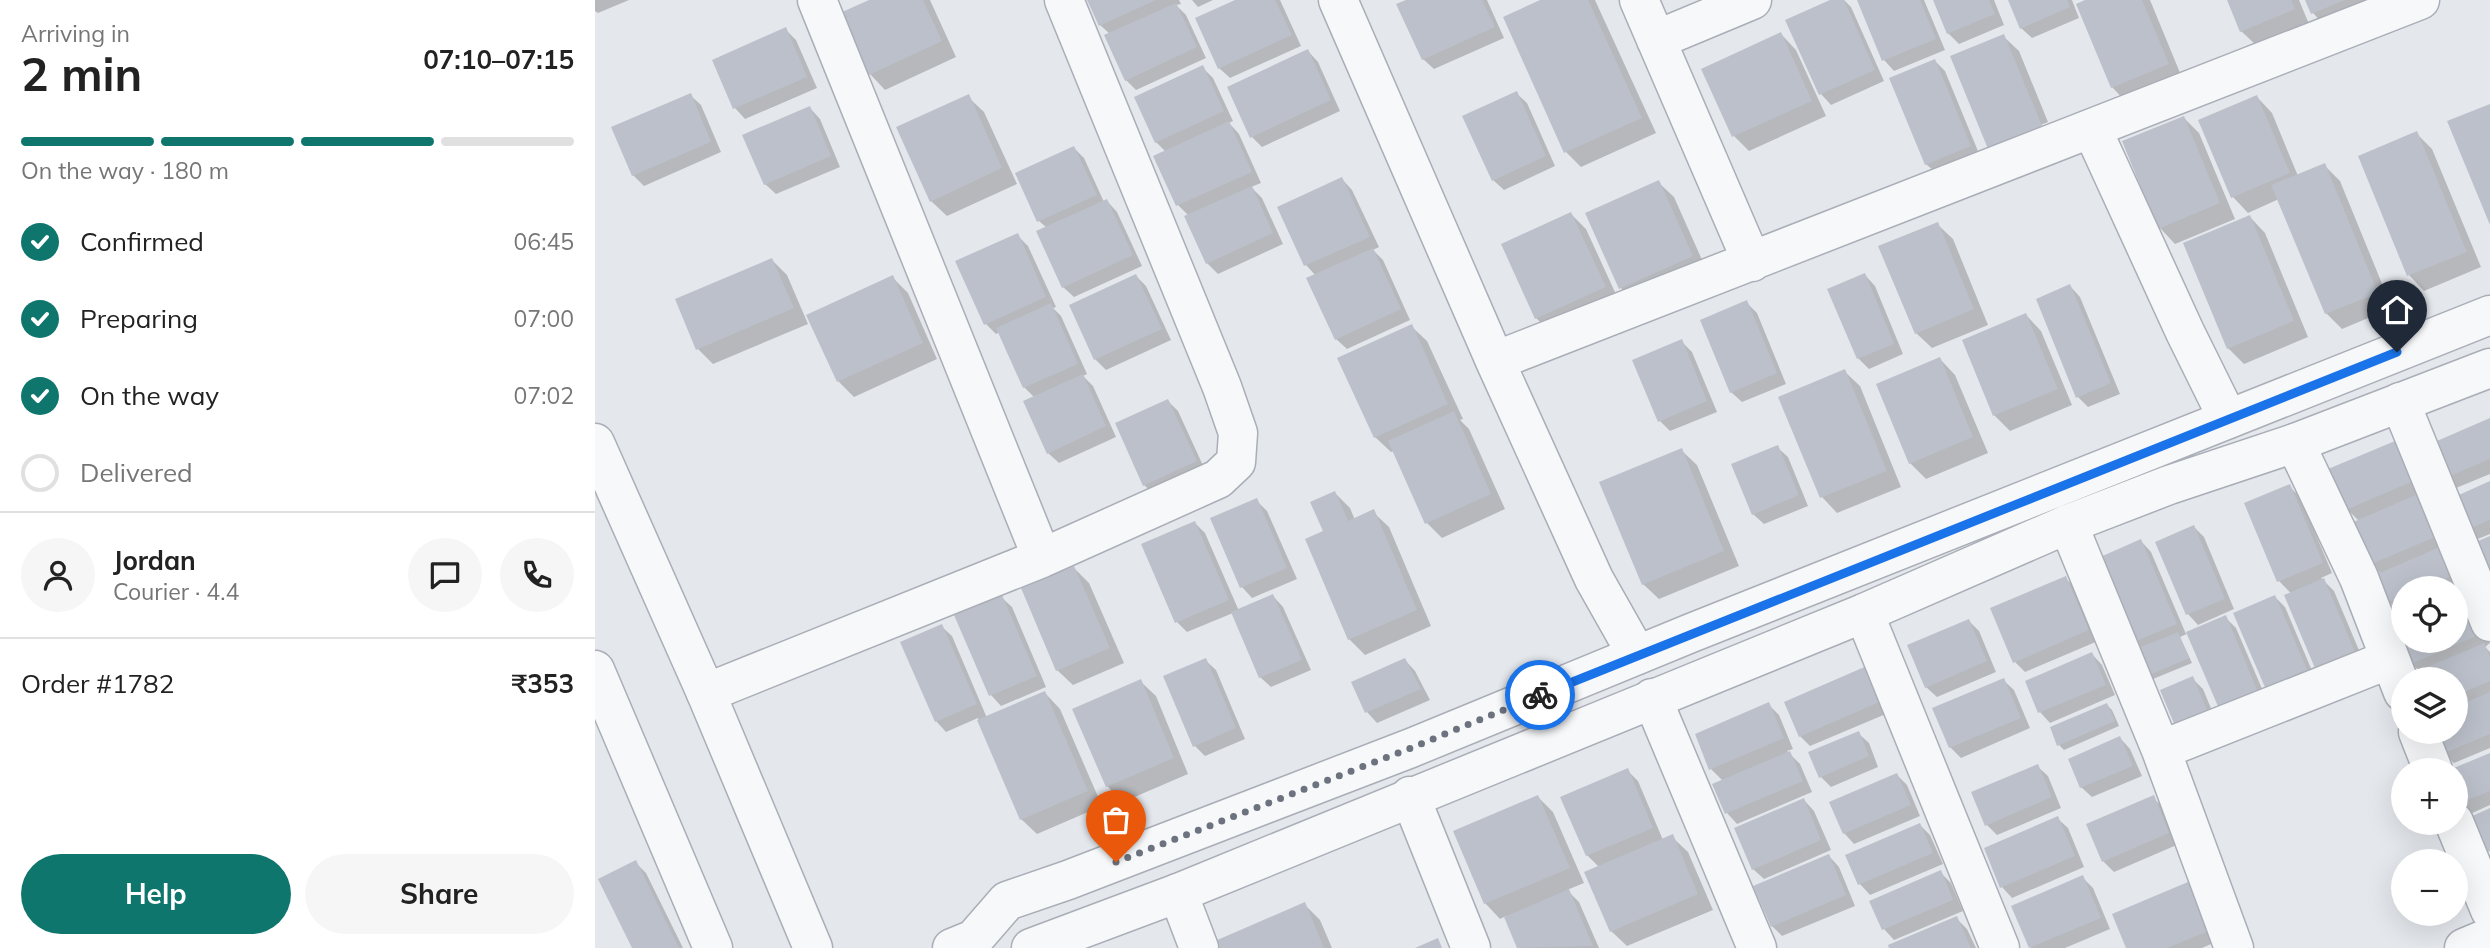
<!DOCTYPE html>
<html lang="en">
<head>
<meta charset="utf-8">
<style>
	:root { --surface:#fff; --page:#f6f6f6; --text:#222; --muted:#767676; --line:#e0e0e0; --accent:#0f766e }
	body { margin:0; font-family:Mulish,sans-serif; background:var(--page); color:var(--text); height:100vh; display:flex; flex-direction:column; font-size:26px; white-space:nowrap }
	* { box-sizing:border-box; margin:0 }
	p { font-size:23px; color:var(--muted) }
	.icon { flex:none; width:38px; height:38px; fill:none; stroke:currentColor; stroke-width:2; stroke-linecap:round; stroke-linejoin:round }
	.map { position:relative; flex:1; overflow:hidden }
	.details { display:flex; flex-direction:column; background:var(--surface); width:595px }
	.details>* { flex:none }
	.buttons { position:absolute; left:1796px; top:576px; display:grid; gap:14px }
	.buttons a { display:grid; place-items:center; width:77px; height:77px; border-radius:50%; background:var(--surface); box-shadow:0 7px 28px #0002; font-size:35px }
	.pin { position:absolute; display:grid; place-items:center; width:60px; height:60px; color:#fff; margin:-72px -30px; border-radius:50% 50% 50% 0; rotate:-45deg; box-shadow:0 0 7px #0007 }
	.pin .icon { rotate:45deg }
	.courier { position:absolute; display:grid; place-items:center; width:70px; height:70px; margin:-35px; border:5px solid #1a73e8; border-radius:50%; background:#fff; color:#222; box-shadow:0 2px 9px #0007 }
	.headline em { font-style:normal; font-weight:700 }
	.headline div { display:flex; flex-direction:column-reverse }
	.headline { display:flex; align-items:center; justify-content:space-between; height:119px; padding:0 21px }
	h1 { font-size:46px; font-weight:700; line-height:52px }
	.bar { display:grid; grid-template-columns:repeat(4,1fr); gap:10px 7px; align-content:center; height:84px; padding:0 21px }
	.bar i { height:9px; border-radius:5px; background:var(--line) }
	.bar .current { background:var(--accent) }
	.bar p { grid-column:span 4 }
	.line { display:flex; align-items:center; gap:18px; padding:0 21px; border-top:2px solid var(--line) }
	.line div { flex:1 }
	.round { display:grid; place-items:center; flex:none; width:74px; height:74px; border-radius:37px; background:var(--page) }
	ol { padding:0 21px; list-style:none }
	li { display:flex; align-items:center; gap:21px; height:77px }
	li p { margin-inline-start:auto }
	li .icon { padding:7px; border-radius:50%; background:var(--accent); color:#fff; stroke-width:4 }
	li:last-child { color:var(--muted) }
	li i { width:38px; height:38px; border:4px solid var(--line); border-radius:50% }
	.button { display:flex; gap:14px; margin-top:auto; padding:14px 21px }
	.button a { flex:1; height:80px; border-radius:42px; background:var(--accent); color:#fff; font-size:28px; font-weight:700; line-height:80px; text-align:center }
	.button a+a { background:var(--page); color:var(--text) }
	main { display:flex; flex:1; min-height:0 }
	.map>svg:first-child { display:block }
	.shadow { fill:#0003; fill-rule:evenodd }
	.building { fill:#bbc0ca }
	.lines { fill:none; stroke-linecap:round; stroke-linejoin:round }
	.minor-casing { stroke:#a9aeb7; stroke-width:41 }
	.tertiary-casing { stroke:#a9aeb7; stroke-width:41 }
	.minor { stroke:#f7f8fa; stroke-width:38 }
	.tertiary { stroke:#f7f8fa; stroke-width:38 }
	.done { stroke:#6c737f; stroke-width:7; stroke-dasharray:0 12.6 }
	.route { stroke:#1a73e8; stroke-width:9 }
</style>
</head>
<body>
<main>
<section class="details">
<div class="headline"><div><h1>2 min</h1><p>Arriving in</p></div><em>07:10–07:15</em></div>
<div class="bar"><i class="current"></i><i class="current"></i><i class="current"></i><i></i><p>On the way · 180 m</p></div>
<ol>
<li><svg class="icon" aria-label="check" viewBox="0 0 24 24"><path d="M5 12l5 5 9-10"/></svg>Confirmed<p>06:45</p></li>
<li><svg class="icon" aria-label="check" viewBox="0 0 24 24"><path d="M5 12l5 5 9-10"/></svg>Preparing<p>07:00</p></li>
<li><svg class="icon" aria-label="check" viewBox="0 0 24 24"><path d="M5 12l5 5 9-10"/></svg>On the way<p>07:02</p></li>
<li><i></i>Delivered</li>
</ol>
<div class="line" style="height:126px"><a class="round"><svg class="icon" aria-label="person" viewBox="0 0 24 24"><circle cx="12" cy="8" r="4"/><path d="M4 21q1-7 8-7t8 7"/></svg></a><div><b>Jordan</b><p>Courier · 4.4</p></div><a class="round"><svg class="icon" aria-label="chat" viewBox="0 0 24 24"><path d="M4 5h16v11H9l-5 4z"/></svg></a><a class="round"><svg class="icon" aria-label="phone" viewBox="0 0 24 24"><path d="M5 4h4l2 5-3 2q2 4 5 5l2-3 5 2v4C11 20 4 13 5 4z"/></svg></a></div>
<div class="line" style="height:91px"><div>Order #1782</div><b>₹353</b></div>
<div class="button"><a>Help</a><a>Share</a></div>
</section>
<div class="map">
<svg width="1895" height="948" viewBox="0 0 1895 948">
	<rect width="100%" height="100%" fill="#e4e7ec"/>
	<!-- shadow -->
	<path class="shadow" d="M0,0H34L3,13L0,11Z
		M278,0H335L361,57L290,90L275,74Z
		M494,0H584L586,4L581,5L591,15L611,58L541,90L531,80L515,34L505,25Z
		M597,0H618L603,7Z
		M644,0H685L706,46L635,78L624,68Z
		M815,0H892L909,38L839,69L828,59Z
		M949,0H1000L1061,133L986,167L971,152Z
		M1239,0H1249L1256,7L1289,81L1236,105L1226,94L1192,21Z
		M1263,0H1329L1350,50L1299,71L1289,60Z
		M1339,0H1399L1409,25L1364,44L1353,33Z
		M1415,0H1477L1484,18L1437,38L1426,28Z
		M1492,0H1555L1588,80L1532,103L1517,87Z
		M1634,0H1704L1714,24L1662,46L1646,31Z
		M1712,0H1783L1733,29L1718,13Z
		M190,29L201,40L222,88L150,119L140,108L119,61Z
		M1186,34L1201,50L1231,116L1154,151L1139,136Z
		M1408,36L1424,51L1453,122L1399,144Z
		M713,51L723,62L745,111L667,147L657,137Z
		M1340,61L1350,71L1385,156L1342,174L1331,164Z
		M608,68L618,78L638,121L634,123L644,134L666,183L656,187L667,198L688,244L623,274L612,263L594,216L583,205L560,156L571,152L561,142Z
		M921,93L932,103L960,166L909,190L898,180Z
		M95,95L106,105L126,152L49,186L38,175Z
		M373,97L389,112L422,184L352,216L336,201Z
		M1662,97L1677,113L1703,176L1729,165L1745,181L1797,308L1747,329L1731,313L1684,199L1653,213L1638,197Z
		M215,108L225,119L245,167L181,194L170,184Z
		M1589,118L1604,133L1640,219L1580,244L1565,228Z
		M1821,133L1837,149L1886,267L1829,291L1814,275L1765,157Z
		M479,148L489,158L509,202L512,201L522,212L547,266L479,297L468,287L452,228L444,221Z
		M747,179L757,190L784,247L778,250L788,260L815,320L752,349L741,339L721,276L711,265L685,207Z
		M1063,182L1079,197L1112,271L1041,304L1026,288L992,214Z
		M976,214L991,229L1025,303L957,333L941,318Z
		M1655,217L1670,233L1713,337L1649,364L1633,348Z
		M1342,224L1358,239L1393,325L1337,348L1321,333Z
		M422,235L433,246L461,307L458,308L466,316L492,374L488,376L498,386L521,437L464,463L453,453L440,398L429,387L405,332L401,334L391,324Z
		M177,260L192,275L213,324L118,364L103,349Z
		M1270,275L1280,286L1308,354L1274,369L1263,358Z
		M541,276L551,286L576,340L511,370L500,359Z
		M297,277L313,293L342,359L259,397L243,381L214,316Z
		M1475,286L1485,297L1525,394L1493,407L1483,397Z
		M1151,302L1162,313L1191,384L1147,402L1136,392Z
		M1431,315L1446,331L1477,405L1415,431L1399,415Z
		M816,326L832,341L868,419L865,420L874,429L910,509L847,538L832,523L799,451L796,452L780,437Z
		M1086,341L1097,352L1122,412L1075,431L1065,421Z
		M1345,359L1360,375L1393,453L1331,479L1315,463Z
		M1249,371L1265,386L1306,487L1242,513L1227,497L1185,398Z
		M573,401L583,411L611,472L560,495L549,485Z
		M1895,420V474L1861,488L1851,477Z
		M1812,438L1895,643L1890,647L1895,652V748L1859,763L1849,753L1839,732H1860V679H1825V672L1817,663L1797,616L1805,613L1794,602L1786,574L1776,564L1764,521L1752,509ZM1808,588H1860V640H1808Z
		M1182,447L1193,457L1213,506L1169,524L1158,514Z
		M1086,450L1102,465L1144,566L1064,599L1048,584Z
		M1895,483V534L1880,540L1870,530Z
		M1694,486L1705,497L1737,573L1726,578L1739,591L1774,674L1684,581Z
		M740,493L755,508L760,520L778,512L794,527L836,626L770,655L754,639L730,532Z
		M661,500L672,511L702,579L657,598L647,587Z
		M600,523L610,533L644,611L678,596L688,607L716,670L676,687L665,677L638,613L592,632L582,622Z
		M1599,527L1609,537L1639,609L1603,625L1593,614Z
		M1546,541L1556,552L1591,634L1630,617L1641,628L1677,712L1594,633L1585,637L1597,663L1558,679L1554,675L1547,649L1540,641Z
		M479,568L494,583L529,663L478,685L462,670Z
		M1470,578L1481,588L1503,641L1430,672L1420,662Z
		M406,597L417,607L451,687L406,706L396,695L362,616Z
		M1680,597L1690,607L1726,692L1640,614Z
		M1374,621L1384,631L1401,672L1342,697L1331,687Z
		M346,626L357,636L392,718L450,693L465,709L507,806L442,834L426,819L383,718L351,732L341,721Z
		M1497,654L1507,665L1520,695L1455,723L1445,712Z
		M610,660L621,670L650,739L610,756L600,746Z
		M810,660L820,671L835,700L782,723L772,712L759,683Z
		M1274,667L1298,711L1215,746L1205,736Z
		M1597,678L1608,689L1625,730L1595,743Z
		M1408,680L1419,690L1435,728L1366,758L1355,747Z
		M545,681L561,696L593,774L528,802L512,786Z
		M1174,705L1184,715L1198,749L1192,751L1205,764L1217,792L1142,824L1132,813L1128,781L1116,769Z
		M1512,705L1517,710L1524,726L1469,750L1464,745Z
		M1263,733L1274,743L1283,767L1236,787L1226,777Z
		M1525,738L1535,749L1547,776L1497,797L1486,787Z
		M1895,754V805L1875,814L1865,803L1860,770H1858Z
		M1442,766L1453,776L1466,808L1402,835L1392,825Z
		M1032,770L1043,781L1068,840L1077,837L1093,852L1118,910L1032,946L1016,931L1004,867L992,855Z
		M1302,775L1312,785L1325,816L1259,844L1249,833Z
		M943,797L958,812L989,883L972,890L984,902L1004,948H924L911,916L905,919L890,903Z
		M1558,798L1569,808L1584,844L1519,872L1508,861Z
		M1209,800L1219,811L1236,850L1169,879L1158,869Z
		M1462,818L1473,828L1489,867L1417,898L1407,887L1391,848Z
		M1325,825L1335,835L1348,864L1275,895L1265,884L1253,856Z
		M1234,856L1244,867L1260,906L1187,936L1177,926Z
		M40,862L51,873L88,948H39Z
		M1345,872L1356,883L1368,911L1299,940L1289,929Z
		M1487,877L1498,888L1515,929L1470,948H1436L1419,907Z
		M1593,884L1603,894L1623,941L1607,948H1533Z
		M709,904L725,920L737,948H625Z
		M1362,919L1372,929L1381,948H1296Z"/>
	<!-- building -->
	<path class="building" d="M274,0H328L347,41L274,75L245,13Z
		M492,0H561L504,26Z
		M640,0H680L697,35L623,69L600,18Z
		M811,0H887L900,27L827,60L801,4Z
		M945,0H993L1047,118L969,153L908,17Z
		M1235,0H1249L1280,70L1224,95L1190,20Z
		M1262,0H1325L1341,39L1287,61Z
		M1338,0H1394L1400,14L1352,34Z
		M1413,0H1472L1475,7L1425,29Z
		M1490,0H1547L1574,64L1516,88L1481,4Z
		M1632,0H1696L1700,9L1645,32Z
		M1710,0H1750L1716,14Z
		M581,3L602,47L530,81L509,35Z
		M191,27L212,77L138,109L117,60Z
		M1186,32L1217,101L1137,137L1106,69Z
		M1409,34L1447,126L1393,149L1355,56Z
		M713,49L736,100L655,138L632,87Z
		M1340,59L1376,146L1330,165L1294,78Z
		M608,65L629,111L560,143L539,97Z
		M922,91L951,156L897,181L867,116Z
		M96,93L116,142L37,176L16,127Z
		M374,94L407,168L335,202L301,127Z
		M1662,95L1695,173L1636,198L1603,120Z
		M1895,104V225L1852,121Z
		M215,106L236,156L169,185L147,135Z
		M1589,116L1625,203L1563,229L1527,141Z
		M634,121L657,172L581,206L558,156Z
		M1822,131L1872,252L1812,276L1763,156Z
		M479,146L502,195L442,222L420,173Z
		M1730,163L1783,293L1730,314L1676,185Z
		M747,177L775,237L709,266L682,207Z
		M1064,180L1098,256L1024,289L990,213Z
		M657,186L678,233L611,264L589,216Z
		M512,199L538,255L467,288L441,231Z
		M976,212L1011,287L940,319L906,244Z
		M1655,215L1699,321L1632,349L1588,243Z
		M1343,222L1379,309L1320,334L1283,246Z
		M423,233L451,297L389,325L360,261Z
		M778,248L806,309L740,340L711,278Z
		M177,258L199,308L101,350L80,299Z
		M1270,273L1299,344L1262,359L1232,289Z
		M541,274L567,329L499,360L474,305Z
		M298,275L328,343L242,382L211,315Z
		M1475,284L1516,383L1481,398L1441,299Z
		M1152,300L1182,373L1135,393L1105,320Z
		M456,303L483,364L428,388L401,328Z
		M1431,313L1463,389L1398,416L1367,340Z
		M817,324L853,404L779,438L742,358Z
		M1087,339L1112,401L1063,422L1037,360Z
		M1345,357L1378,437L1314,464L1281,384Z
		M1250,369L1292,471L1225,498L1183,397Z
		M488,374L511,426L452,454L428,401Z
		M573,399L602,461L548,486L520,423Z
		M859,411L896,494L830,524L793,441Z
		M1895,418V459L1850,478L1835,444Z
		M1812,436L1830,476L1751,510L1733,469Z
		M1183,445L1204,495L1157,515L1136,464Z
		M1087,448L1129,551L1047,585L1004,482Z
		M1895,481V520L1869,531L1855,499Z
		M1695,484L1728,563L1682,582L1649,503Z
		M1832,490L1850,533L1774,565L1756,523Z
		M740,491L753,521L779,509L822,610L753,640L710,539L728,531L715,502Z
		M662,498L692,568L645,588L615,518Z
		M600,521L634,600L580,623L546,544Z
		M1599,525L1630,599L1591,615L1560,542Z
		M1895,536V572L1876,544Z
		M1546,539L1582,624L1539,642L1503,558Z
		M1852,544L1864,573L1827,588H1808V596L1792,603L1780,575Z
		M479,566L515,648L461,671L426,588Z
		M1471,576L1494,630L1418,663L1395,608Z
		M1729,578L1765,664L1725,680L1689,595Z
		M1860,588L1886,634L1816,664L1795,615L1808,610V640H1860Z
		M678,594L707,660L664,678L636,612Z
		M407,595L442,676L394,696L359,615Z
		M1680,595L1717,681L1675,699L1638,613Z
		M1631,615L1667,702L1628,718L1591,632Z
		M1374,619L1392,661L1330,688L1312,645Z
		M347,624L382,704L340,722L305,642Z
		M1583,632L1594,658L1552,676L1541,649Z
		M1889,643L1895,657V681L1860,696V679H1823L1820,672Z
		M1497,652L1511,685L1443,713L1430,681Z
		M611,658L641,728L598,747L568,676Z
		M810,658L826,689L770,713L756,682Z
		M1274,665L1289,700L1204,737L1189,702Z
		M1598,676L1616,720L1583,733L1565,690Z
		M1409,678L1426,718L1354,748L1337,708Z
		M546,679L579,758L511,787L477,709Z
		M450,691L493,791L425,820L382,720Z
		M1895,692V734L1847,754L1838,732H1860V707Z
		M1174,702L1189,738L1114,770L1100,734Z
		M1512,703L1520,721L1462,746L1455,727Z
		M1264,731L1274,756L1224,778L1213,752Z
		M1525,736L1538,766L1485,788L1473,759Z
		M1195,751L1208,781L1130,814L1117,784Z
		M1895,753V791L1863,804L1860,798V770H1854Z
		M1443,764L1457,797L1390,826L1376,792Z
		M1033,768L1058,828L991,856L965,797Z
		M1302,773L1316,805L1248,834L1234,802Z
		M943,795L975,868L889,904L858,831Z
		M1559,795L1574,833L1507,862L1491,824Z
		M1209,798L1226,840L1157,870L1139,828Z
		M1895,808V851L1886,855L1871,819Z
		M1463,816L1480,856L1405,888L1389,848Z
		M1325,823L1338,853L1263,885L1250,855Z
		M1078,834L1103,894L1015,932L989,872Z
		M1234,854L1251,895L1176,927L1158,886Z
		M41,860L84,948H37L3,879Z
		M1346,870L1358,900L1287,930L1274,901Z
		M1488,875L1506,918L1434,948L1416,906Z
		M1593,882L1614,931L1572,948H1531L1517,914Z
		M974,889L998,946L922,948L909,917Z
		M710,902L729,948H623L620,941Z
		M1362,916L1376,948H1294L1293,945Z
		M843,938L847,948H820Z"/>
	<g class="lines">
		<!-- minor casing -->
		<g class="minor-casing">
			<path id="minor" d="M222,0L447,558
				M743,0L900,361L999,579L1042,655
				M1044,0L1157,262
				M1061,40L1157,0
				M1497,129L1590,332L1633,419
				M900,361L1825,0
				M1805,402L1895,622
				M1700,443L1764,578L1808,692
				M1473,524L1566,750L1639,948
				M1269,613L1405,948
				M111,693L447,558L623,479L641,462L643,433L627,387L469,0
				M1057,698L1162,948
				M1823,732L1838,770
				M1566,750L1795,659
				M815,796L876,948
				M1859,822L1895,910
				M583,893L604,948
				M1869,948L1895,937"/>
		</g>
		<!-- tertiary casing -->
		<g class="tertiary-casing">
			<path id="tertiary" d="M0,443L111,693L218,948
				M0,670L118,948
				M357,948L379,939L412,901L473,880L816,748L1096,633L1895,315
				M436,948L583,893L1269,613L1473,524L1574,485L1700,443L1895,368"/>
		</g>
		<!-- minor -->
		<use href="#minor" class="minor"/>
		<!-- tertiary -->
		<use href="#tertiary" class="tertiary"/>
	</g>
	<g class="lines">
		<!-- done -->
		<path class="done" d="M521,862L816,748L945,695"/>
		<!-- route -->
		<path class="route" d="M945,695L1802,352"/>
	</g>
</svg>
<div class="buttons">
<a><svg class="icon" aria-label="locate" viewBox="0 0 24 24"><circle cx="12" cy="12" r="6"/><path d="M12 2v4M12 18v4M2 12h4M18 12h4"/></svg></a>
<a><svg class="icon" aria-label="layers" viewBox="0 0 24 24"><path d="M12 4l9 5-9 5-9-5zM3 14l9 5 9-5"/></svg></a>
<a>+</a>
<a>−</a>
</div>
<div class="pin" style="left:521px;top:862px;background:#ea580c"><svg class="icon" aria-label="bag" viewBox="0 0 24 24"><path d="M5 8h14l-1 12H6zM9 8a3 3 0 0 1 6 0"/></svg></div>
<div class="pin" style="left:1802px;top:352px;background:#1f2937"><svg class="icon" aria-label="home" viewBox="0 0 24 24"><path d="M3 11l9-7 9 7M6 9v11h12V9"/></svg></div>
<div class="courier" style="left:945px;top:695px"><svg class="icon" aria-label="bike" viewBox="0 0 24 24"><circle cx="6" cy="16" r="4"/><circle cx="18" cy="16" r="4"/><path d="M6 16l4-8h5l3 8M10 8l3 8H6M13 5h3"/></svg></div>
</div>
</main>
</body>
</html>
